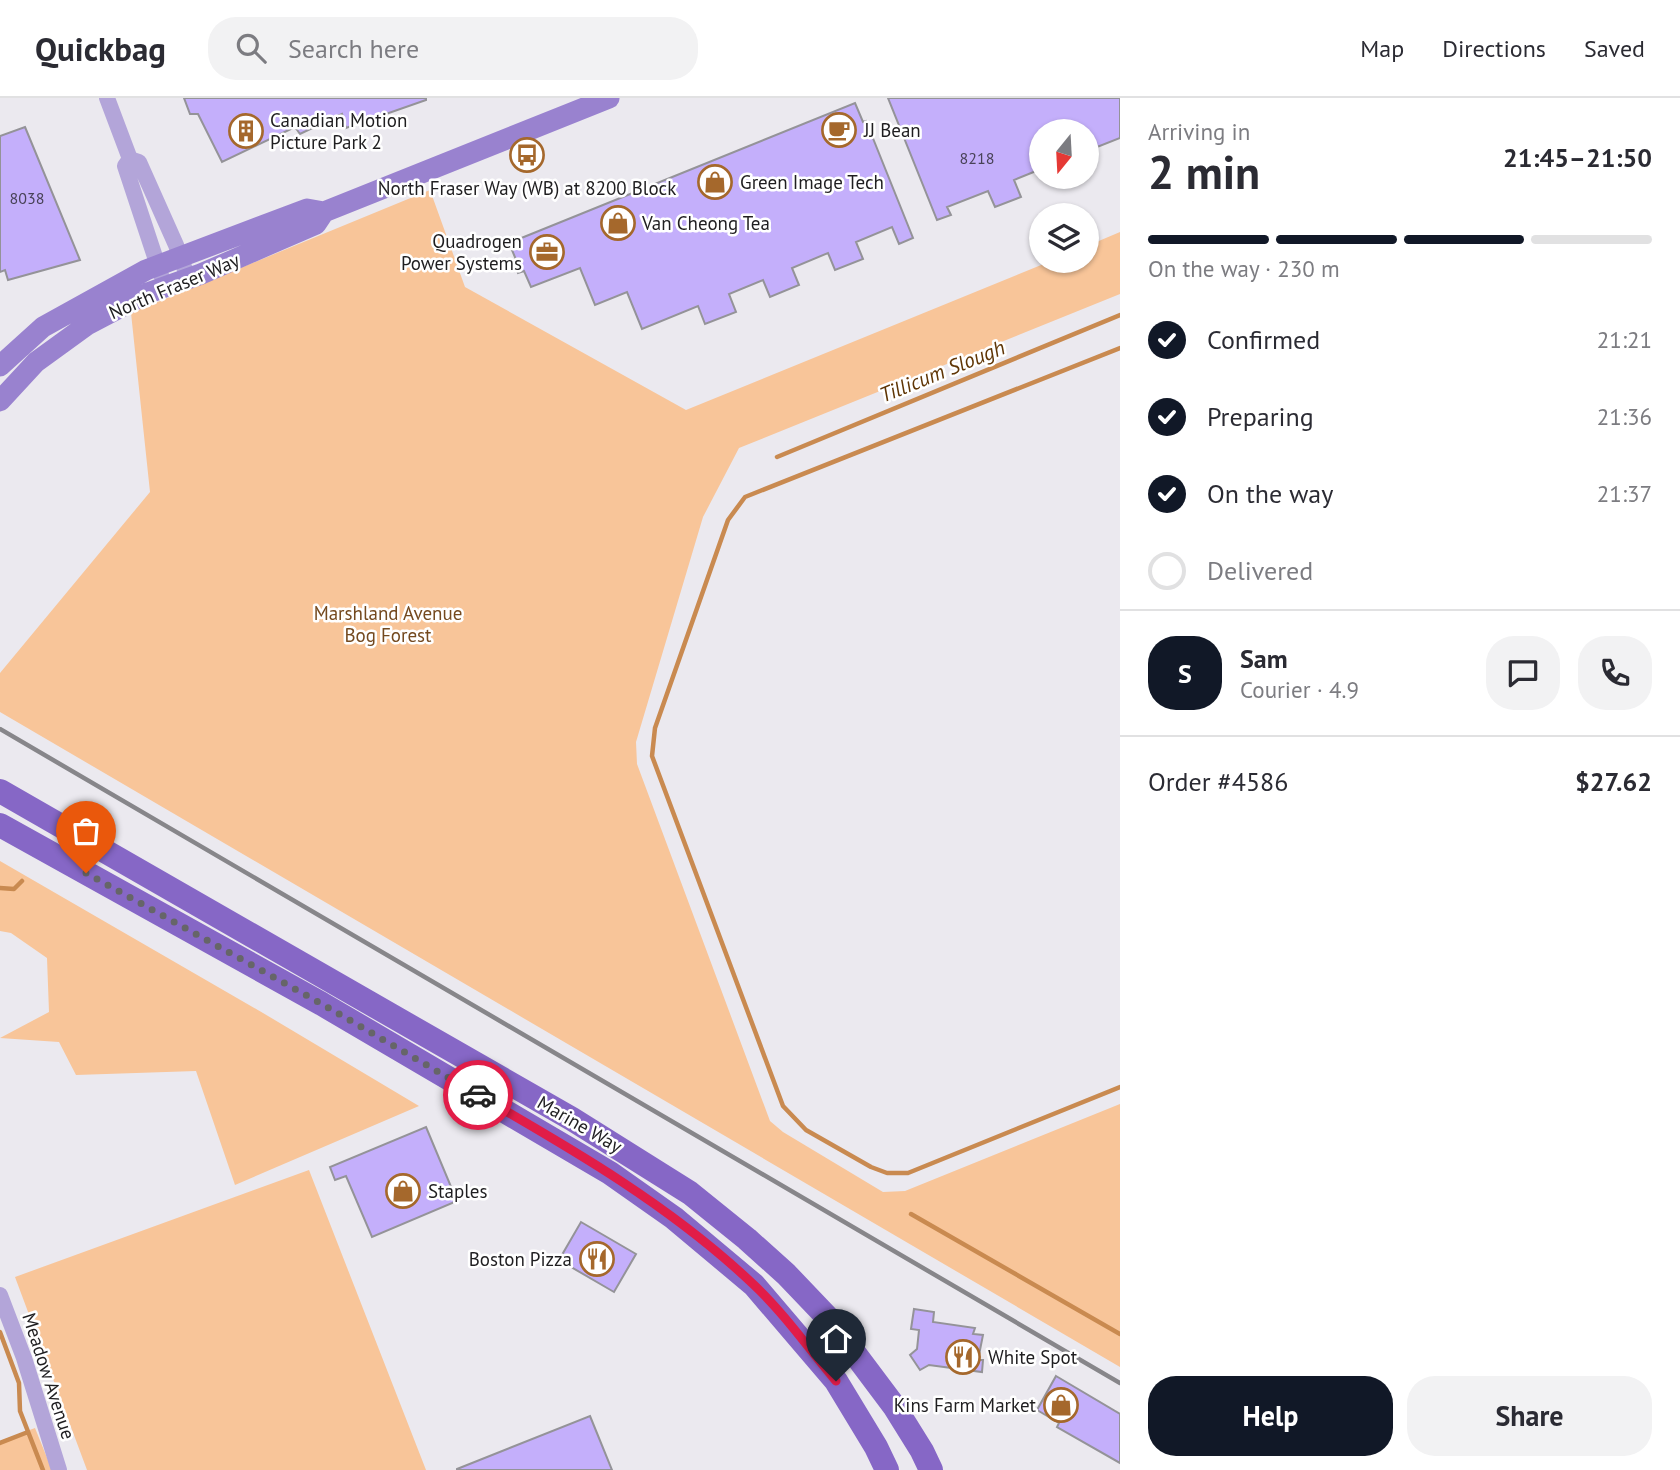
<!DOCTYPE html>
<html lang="en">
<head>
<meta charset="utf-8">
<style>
	:root { --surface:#fff; --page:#f2f2f3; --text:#2b2b33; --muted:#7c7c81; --line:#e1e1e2; --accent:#111827 }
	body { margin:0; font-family:"PT Sans",sans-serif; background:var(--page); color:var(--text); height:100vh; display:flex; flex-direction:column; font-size:26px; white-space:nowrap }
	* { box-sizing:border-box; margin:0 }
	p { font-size:23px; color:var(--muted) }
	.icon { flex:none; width:38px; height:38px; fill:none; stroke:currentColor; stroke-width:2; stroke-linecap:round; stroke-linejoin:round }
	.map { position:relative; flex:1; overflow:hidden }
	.side { display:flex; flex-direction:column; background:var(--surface); width:560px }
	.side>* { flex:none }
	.needle { width:46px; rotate:198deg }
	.tools { position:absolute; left:1029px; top:21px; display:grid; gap:14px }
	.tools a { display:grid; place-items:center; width:70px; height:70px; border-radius:50%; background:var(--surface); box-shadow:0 2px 5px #0004; font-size:35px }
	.pin { position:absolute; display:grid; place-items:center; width:60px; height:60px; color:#fff; margin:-72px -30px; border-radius:50% 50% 50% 0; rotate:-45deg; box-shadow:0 0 7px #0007 }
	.pin .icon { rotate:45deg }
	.courier { position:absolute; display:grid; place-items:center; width:70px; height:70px; margin:-35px; border:5px solid #e11d48; border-radius:50%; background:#fff; color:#222; box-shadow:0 2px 9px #0007 }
	.summary em { font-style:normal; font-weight:700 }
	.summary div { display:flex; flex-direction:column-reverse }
	.summary { display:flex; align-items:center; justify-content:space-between; height:119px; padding:0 28px }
	h1 { font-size:46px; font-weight:700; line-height:52px }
	.bar { display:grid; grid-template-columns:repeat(4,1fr); gap:10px 7px; align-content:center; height:84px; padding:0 28px }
	.bar i { height:9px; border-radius:5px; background:var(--line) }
	.bar .on { background:var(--accent) }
	.bar p { grid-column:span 4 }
	.line { display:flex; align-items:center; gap:18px; padding:0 28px; border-top:2px solid var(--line) }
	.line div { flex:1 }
	.round { display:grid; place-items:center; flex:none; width:74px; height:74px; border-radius:28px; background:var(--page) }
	ol { padding:0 28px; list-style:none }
	li { display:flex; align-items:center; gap:21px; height:77px }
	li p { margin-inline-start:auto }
	li .icon { padding:7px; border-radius:50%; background:var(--accent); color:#fff; stroke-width:4 }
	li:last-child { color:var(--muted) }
	li i { width:38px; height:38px; border:4px solid var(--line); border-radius:50% }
	.action { display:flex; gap:14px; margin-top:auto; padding:14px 28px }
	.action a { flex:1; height:80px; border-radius:28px; background:var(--accent); color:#fff; font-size:28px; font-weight:700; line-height:80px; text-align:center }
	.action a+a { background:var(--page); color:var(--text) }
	header { display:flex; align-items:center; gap:42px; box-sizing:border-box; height:98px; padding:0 35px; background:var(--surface); border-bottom:2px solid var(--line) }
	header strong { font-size:33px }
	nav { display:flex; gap:38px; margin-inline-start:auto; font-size:24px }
	.search { width:490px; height:63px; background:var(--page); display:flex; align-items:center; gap:18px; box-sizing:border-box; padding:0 24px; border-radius:28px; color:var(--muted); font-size:26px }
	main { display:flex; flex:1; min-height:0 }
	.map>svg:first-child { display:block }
	.green { fill:#f8c599 }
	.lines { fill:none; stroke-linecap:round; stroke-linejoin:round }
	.stream { stroke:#c98a50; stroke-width:4.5 }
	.building { fill:#c4affb; stroke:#949398; stroke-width:2 }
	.street { stroke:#b3a5d9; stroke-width:16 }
	.secondary { stroke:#9982cf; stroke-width:21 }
	.primary { stroke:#8667c6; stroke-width:24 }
	.rail { stroke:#87868a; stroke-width:4.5 }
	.done { stroke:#666568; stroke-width:7; stroke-dasharray:0 12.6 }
	.route { stroke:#e11d48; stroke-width:9 }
	.labels { text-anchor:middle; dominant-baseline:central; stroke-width:5; stroke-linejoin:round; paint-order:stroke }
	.number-label { font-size:16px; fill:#484257 }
	.poi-label { font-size:19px; fill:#1f1e20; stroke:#fff; text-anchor:start }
	.street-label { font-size:19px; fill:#1f1e20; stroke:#fff }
	.park-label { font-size:19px; fill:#74491e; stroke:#fff }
	.water-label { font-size:21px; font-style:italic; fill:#5f3505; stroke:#fff }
</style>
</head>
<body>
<header>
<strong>Quickbag</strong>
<div class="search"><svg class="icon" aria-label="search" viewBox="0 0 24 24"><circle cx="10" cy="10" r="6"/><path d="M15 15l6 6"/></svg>Search here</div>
<nav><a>Map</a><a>Directions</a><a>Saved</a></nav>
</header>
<main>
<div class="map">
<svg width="1120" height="1372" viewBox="0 0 1120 1372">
	<rect width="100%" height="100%" fill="#ebe9ef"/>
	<!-- green -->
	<path class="green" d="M430,92L465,189L686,312L1051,163H1087V148L1120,134V196L739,350L703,419L636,644L637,666L770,1023L783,1034L883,1094L905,1093L1120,1006V1269L0,614V575L150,394L131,215Z
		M0,763L263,915L419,1008L235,1087L196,973L76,977L59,944L0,940L49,914L47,860L11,835L0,833Z
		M309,1072L426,1372H87L15,1179Z
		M35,1330L52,1372H0V1343Z"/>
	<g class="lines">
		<!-- stream -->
		<path class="stream" d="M1120,250L745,399L728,422L655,630L652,658L783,1008L806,1032L871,1069L887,1075H908L1120,989
			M777,359L1120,217
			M0,790L14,791L22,783
			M911,1116L1120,1236
			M0,1234L19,1285L20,1313L43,1372
			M0,1345L28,1334"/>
	</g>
	<!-- building -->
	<path class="building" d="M184,0H426V2L346,30L342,16L300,36L295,29L222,64L198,16H190Z
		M888,0H1120V40L1087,53V33H1041V71L1014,82L1021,99L995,109L988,93L947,109L951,117L937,122Z
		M855,5L863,24L866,23L913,140L899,146L892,129L856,144L863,161L835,172L828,155L792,170L799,187L770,199L763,182L729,196L736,214L705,226L698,208L642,231L627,194L595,207L580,170L531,189L524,173L518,175L514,165L517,164L509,145Z
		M25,29L80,162L8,182L5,172L0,174V38Z
		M426,1029L457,1103L372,1139L346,1078L335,1082L330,1069Z
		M581,1124L636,1156L614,1194L559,1162Z
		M914,1211L934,1214L933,1224L975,1230L973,1236L983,1237L978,1262H983L982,1274L929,1267L920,1272L910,1257L917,1251L919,1232L911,1231Z
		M1056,1278L1120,1316V1365L1057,1329L1059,1325L1037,1312Z
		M590,1318L612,1372H457V1371Z"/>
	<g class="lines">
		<!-- street -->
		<path class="street" d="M107,0L130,61L139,64L176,147L188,180
			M130,61L125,68L161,177
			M0,1197L24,1260L59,1372"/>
		<!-- secondary -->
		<path class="secondary" d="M0,268L43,229L146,172L307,111L324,114L609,0
			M0,303L36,264L87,227L148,195L201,176L316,126L324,114"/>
		<!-- primary -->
		<path class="primary" d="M0,693L572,1021L690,1095L747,1141L786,1176L828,1220L894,1308L922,1353L931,1372
			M0,727L322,906L610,1075L674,1120L754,1187L836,1283L876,1349L887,1372"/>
		<!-- rail -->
		<path class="rail" d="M0,631L1120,1285"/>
	</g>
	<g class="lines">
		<!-- done -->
		<path class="done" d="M86,775L322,906L478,997"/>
		<!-- route -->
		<path class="route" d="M478,997C574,1052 672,1109 753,1186C784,1215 809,1251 836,1283"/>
	</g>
	<!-- icons -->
	<defs>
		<g id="cafe-ring" transform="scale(1.75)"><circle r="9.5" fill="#fff" stroke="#a5682c" stroke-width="1.5"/><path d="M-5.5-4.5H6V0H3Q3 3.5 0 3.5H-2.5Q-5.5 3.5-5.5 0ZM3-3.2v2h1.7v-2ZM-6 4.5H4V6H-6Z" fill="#a5682c"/></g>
		<g id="building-ring" transform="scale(1.75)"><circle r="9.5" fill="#fff" stroke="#a5682c" stroke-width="1.5"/><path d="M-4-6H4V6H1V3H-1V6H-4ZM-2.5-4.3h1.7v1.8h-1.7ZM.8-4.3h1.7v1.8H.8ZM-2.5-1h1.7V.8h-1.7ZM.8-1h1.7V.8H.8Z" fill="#a5682c"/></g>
		<g id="bus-ring" transform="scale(1.75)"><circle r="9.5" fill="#fff" stroke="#a5682c" stroke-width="1.5"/><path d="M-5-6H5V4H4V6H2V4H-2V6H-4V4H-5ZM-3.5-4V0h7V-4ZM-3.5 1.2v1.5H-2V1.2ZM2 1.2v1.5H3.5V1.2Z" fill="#a5682c"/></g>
		<g id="shop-ring" transform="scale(1.75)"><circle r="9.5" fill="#fff" stroke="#a5682c" stroke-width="1.5"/><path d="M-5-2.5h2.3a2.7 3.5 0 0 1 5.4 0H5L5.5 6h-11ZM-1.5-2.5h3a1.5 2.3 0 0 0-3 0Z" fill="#a5682c"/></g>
		<g id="office-ring" transform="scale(1.75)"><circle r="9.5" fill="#fff" stroke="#a5682c" stroke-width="1.5"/><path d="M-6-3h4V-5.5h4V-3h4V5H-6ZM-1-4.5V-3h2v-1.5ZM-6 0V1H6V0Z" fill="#a5682c"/></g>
		<g id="restaurant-ring" transform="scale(1.75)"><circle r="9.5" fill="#fff" stroke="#a5682c" stroke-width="1.5"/><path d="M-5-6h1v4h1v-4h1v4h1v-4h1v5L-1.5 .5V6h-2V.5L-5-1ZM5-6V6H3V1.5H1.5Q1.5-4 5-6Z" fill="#a5682c"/></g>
	</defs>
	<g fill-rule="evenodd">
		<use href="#cafe-ring" x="839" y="32"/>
		<use href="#building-ring" x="246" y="33"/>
		<use href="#bus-ring" x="527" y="57"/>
		<use href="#shop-ring" x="715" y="84"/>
		<use href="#shop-ring" x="618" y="125"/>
		<use href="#office-ring" x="547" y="154"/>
		<use href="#shop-ring" x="403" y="1093"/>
		<use href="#restaurant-ring" x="597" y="1161"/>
		<use href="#restaurant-ring" x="963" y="1259"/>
		<use href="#shop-ring" x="1061" y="1307"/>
	</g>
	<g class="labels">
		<!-- number labels -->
		<g class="number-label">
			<text x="977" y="60">8218</text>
			<text x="27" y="100">8038</text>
		</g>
		<!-- poi labels -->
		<g class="poi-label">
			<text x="270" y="22">Canadian Motion<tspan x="270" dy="22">Picture Park 2</tspan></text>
			<text x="864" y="32">JJ Bean</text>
			<text x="740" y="84">Green Image Tech</text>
			<text x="527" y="90" text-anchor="middle">North Fraser Way (WB) at 8200 Block</text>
			<text x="642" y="125">Van Cheong Tea</text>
			<text x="522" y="143" text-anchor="end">Quadrogen<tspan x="522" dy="22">Power Systems</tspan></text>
			<text x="428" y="1093">Staples</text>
			<text x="572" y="1161" text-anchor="end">Boston Pizza</text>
			<text x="988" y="1259">White Spot</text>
			<text x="1036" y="1307" text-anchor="end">Kins Farm Market</text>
		</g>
		<!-- street labels -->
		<g class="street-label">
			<text transform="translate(174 188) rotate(-23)">North Fraser Way</text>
			<text transform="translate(580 1026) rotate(30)">Marine Way</text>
			<text transform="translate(49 1278) rotate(72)">Meadow Avenue</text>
		</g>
		<!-- park labels -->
		<g class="park-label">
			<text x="388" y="515">Marshland Avenue<tspan x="388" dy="22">Bog Forest</tspan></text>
		</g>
		<!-- water labels -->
		<g class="water-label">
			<text transform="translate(942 273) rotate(-22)">Tillicum Slough</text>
		</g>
	</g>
</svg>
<div class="tools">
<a><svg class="needle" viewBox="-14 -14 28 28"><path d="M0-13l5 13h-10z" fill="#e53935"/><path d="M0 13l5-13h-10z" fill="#7c7c81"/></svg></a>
<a><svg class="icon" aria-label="layers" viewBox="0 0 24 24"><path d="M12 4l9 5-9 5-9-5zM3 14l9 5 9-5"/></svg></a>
</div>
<div class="pin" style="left:86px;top:775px;background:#ea580c"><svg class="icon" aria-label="bag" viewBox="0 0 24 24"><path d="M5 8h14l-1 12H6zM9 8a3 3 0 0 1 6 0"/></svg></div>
<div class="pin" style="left:836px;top:1283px;background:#1f2937"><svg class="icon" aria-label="home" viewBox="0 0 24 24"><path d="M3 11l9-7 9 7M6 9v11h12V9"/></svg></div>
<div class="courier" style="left:478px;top:997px"><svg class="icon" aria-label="car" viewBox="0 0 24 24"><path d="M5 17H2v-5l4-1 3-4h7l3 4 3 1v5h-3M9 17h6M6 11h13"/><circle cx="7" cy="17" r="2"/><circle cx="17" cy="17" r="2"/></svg></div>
</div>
<section class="side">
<div class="summary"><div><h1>2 min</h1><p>Arriving in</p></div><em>21:45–21:50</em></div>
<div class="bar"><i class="on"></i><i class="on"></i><i class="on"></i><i></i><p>On the way · 230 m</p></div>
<ol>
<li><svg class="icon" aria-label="check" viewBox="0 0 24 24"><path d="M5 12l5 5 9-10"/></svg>Confirmed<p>21:21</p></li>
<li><svg class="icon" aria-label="check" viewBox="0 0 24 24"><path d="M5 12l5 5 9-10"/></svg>Preparing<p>21:36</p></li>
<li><svg class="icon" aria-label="check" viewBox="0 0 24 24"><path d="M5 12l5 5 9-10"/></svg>On the way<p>21:37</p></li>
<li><i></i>Delivered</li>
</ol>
<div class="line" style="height:126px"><b class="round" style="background:var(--accent);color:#fff">S</b><div><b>Sam</b><p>Courier · 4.9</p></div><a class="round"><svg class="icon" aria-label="chat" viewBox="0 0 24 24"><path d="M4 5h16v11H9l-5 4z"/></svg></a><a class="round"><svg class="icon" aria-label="phone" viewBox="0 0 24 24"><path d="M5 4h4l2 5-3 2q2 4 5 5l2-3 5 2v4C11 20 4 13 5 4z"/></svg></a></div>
<div class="line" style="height:91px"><div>Order #4586</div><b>$27.62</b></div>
<div class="action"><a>Help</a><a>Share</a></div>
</section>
</main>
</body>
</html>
